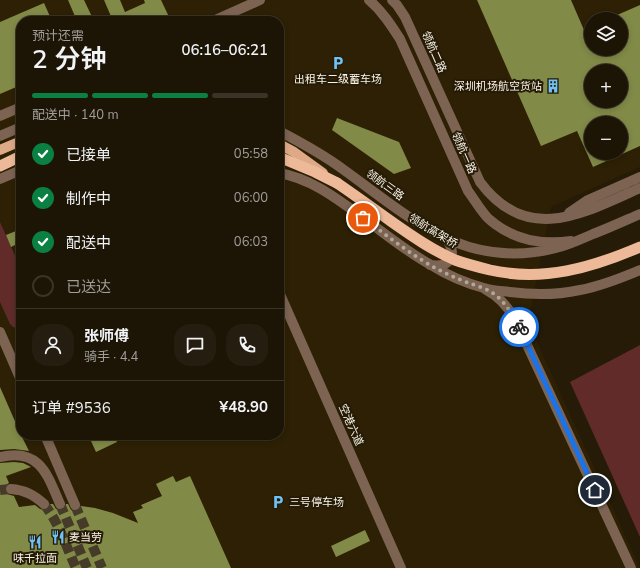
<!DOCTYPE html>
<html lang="zh">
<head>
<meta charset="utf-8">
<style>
	:root { --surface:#1c1405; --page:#251d0f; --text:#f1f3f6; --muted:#a09e9a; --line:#3a3327; --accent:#0b8043 }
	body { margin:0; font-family:"Nunito Sans","Noto Sans SC",sans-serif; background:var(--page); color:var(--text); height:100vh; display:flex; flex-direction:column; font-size:15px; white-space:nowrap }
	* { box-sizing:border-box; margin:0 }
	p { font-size:13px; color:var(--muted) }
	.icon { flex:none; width:22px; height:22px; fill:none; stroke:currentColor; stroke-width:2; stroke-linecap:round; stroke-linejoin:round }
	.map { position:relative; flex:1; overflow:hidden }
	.sheet { position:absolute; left:16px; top:16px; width:268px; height:424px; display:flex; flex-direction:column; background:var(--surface); border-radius:16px; box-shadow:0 2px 6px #0003,0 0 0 1px var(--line) }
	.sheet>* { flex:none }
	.tools { position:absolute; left:584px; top:12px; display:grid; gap:8px }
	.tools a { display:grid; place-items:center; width:44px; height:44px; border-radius:50%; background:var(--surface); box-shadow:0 2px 6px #0003,0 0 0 1px var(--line); font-size:20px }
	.pin { position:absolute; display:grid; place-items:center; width:34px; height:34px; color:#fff; margin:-17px; border:2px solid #fff; border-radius:50%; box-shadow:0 1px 4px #0007 }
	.courier { position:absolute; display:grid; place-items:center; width:40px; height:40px; margin:-20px; border:3px solid #1a73e8; border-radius:50%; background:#fff; color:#222; box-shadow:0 1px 5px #0007 }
	.overview em { font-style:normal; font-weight:600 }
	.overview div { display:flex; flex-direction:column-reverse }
	.overview { display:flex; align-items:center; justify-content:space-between; height:68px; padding:0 16px }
	h1 { font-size:26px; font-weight:600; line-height:30px }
	.bar { display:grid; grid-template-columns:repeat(4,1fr); gap:6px 4px; align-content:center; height:48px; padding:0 16px }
	.bar i { height:5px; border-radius:3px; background:var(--line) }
	.bar .current { background:var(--accent) }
	.bar p { grid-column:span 4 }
	.line { display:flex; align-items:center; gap:10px; padding:0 16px; border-top:1px solid var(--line) }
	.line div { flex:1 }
	.round { display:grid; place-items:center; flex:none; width:42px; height:42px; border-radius:16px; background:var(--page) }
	ol { padding:0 16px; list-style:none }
	li { display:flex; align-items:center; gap:12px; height:44px }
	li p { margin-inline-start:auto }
	li .icon { padding:4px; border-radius:50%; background:var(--accent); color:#fff; stroke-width:4 }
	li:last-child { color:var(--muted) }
	li i { width:22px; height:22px; border:2px solid var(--line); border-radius:50% }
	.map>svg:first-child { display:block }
	.built { fill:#2d2004; fill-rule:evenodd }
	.green { fill:#612b29 }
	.building { fill:#828a48; fill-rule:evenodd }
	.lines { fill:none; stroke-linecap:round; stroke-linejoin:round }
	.minor-tunnel { stroke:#453b28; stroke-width:10; stroke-dasharray:10 5; stroke-linecap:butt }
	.tertiary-tunnel { stroke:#453b28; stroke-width:10; stroke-dasharray:10 5; stroke-linecap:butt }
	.minor { stroke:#7c6352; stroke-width:10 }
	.tertiary { stroke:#7c6352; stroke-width:10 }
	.primary { stroke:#dea987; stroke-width:10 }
	.trunk { stroke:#edb998; stroke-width:11 }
	.trunk-bridge { stroke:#edb998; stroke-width:11 }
	.done { stroke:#afa798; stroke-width:4; stroke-dasharray:0 7.2 }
	.route { stroke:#1a73e8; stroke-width:5 }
	.labels { text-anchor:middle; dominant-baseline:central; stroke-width:4; stroke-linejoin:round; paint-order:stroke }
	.street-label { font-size:11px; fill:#f9f3e6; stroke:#251b07 }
	.poi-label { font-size:11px; fill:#f9f3e6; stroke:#251b07 }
</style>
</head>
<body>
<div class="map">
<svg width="640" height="568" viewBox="0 0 640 568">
	<rect width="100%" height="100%" fill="#251b07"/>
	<!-- built -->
	<path class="built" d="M0,0H640V167L551,207L528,322L640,568H0ZM591,19H621V49H591ZM21,21H279V435H21ZM591,71H621V101H591ZM591,123H621V153H591Z"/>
	<!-- green -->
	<path class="green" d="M0,222L21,269V330L13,327L10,324L0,302Z
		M640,345V537L570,382Z"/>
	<!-- building -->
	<path class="building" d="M68,0H84L94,21H77Z
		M104,0H120L125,12L145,3L144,0H161L170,19L166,21H113Z
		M477,0H571L584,30L591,27V49H621V19H608L640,5V146L593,167L577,131L541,146ZM591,71H621V101H591ZM591,123H621V153H591Z
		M44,3L52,21H21V85L0,94V22Z
		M337,118L399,142L411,168L394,174L332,130Z
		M21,229V242L11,247L6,235Z
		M0,387L21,435L29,451L14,449L0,450Z
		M105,435H114L117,442L96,452L91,441Z
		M14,462L23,463L31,467L6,476L9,483L6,485L5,491L7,494L14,496L19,507L35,505L40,509L46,510L49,508L50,504H53L56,509L60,510H63L65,508L66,504H68L71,510L75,511L80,509L81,506L95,508L113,513L138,523L133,512L143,508L141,505L162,496L156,484L173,476L176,482L190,476L231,568H0V463Z
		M365,530L370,541L336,557L331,546Z"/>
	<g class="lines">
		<!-- minor-tunnel -->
		<path class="minor-tunnel" d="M0,490L11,489
			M44,504C59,523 66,546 76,568
			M60,504L87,568"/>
		<!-- tertiary-tunnel -->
		<path class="tertiary-tunnel" d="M75,505L102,568"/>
		<!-- minor -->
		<path class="minor" d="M369,0C382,11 391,25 400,39L468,191C474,199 479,208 486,216C488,219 492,221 495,224C518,241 543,245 571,241
			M392,0L397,5L405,17L480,182C527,245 582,214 640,188
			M213,21L260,0
			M0,116L21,107
			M569,213L588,200L640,177
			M485,289C498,296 505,304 514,317L631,568
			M0,457C40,448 47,474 60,504
			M11,489C25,490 34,495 44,504"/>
		<!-- tertiary -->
		<path class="tertiary" d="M279,131C302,143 324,155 344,170C412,219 466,271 556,248C569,245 581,239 593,234C609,228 624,221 640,214
			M0,136L21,127
			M279,173C314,179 341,202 369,222C389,237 409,253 431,265C447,275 465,283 484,288C492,291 502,291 510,292C533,295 557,295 580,290C601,286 621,278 640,270
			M0,179L21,170
			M430,265C452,268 458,254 445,237
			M279,292L401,568
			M0,332L21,380
			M45,435L75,505"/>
		<!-- primary -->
		<path class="primary" d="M279,144L294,152L323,173
			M0,150L21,141"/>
		<!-- trunk -->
		<path class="trunk" d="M279,157L315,172L337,183
			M0,166L21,156"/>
		<!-- trunk-bridge -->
		<path class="trunk-bridge" d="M337,183C356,196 374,209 392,222C412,236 432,250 455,260C466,264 478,267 490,270C543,282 591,268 640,247"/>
	</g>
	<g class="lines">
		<!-- done -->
		<path class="done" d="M363,218C385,234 406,251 430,265C442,272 455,278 469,283C477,286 486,288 494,294C505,302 513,315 519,327"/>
		<!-- route -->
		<path class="route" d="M519,327L595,490"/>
	</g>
	<!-- icons -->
	<defs>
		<g id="parking-bare" transform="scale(1.08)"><path d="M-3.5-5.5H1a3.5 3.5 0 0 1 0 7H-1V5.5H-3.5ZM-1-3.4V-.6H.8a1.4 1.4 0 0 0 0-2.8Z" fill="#70c2f4" stroke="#251b07" stroke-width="2.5" paint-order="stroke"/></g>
		<g id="building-bare" transform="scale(1.08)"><path d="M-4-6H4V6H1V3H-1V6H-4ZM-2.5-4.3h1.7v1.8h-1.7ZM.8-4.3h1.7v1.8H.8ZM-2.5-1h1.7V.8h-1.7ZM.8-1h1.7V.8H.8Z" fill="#70c2f4" stroke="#251b07" stroke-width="2.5" paint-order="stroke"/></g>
		<g id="restaurant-bare" transform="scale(1.08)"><path d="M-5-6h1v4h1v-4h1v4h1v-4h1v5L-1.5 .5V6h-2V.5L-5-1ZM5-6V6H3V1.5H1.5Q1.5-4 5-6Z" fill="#70c2f4" stroke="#251b07" stroke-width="2.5" paint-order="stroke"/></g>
	</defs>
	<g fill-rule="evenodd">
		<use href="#parking-bare" x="338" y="63"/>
		<use href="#building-bare" x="553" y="86"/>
		<use href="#parking-bare" x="278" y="502"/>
		<use href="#restaurant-bare" x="58" y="537"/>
		<use href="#restaurant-bare" x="35" y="542"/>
	</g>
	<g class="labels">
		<!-- street labels -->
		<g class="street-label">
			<text transform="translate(434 52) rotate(66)">领航二路</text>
			<text transform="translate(464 153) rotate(66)">领航一路</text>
			<text transform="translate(385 185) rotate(36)">领航三路</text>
			<text transform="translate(433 231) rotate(31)">领航高架桥</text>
			<text transform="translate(351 425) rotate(66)">空港六道</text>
		</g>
		<!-- poi labels -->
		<g class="poi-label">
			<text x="338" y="79">出租车二级蓄车场</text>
			<text x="542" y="86" text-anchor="end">深圳机场航空货站</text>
			<text x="289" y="502" text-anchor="start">三号停车场</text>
			<text x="69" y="537" text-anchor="start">麦当劳</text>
			<text x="35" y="558">味千拉面</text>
		</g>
	</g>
</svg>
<div class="tools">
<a><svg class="icon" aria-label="layers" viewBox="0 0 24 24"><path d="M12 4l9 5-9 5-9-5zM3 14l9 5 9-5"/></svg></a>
<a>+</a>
<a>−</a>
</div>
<div class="pin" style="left:363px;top:218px;background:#ea580c"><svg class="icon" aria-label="bag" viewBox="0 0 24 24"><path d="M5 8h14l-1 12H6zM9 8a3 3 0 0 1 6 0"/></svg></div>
<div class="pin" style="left:595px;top:490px;background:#1f2937"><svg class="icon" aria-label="home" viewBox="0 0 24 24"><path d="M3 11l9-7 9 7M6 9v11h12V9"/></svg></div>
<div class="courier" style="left:519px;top:327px"><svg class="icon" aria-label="bike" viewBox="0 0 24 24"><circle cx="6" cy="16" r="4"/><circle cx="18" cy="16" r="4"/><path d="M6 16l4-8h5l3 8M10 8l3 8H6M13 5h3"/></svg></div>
<section class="sheet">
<div class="overview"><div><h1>2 分钟</h1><p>预计还需</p></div><em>06:16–06:21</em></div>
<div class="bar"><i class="current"></i><i class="current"></i><i class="current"></i><i></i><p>配送中 · 140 m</p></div>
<ol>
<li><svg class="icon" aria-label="check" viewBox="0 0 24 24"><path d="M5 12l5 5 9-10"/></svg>已接单<p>05:58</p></li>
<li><svg class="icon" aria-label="check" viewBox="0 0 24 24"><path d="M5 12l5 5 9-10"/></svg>制作中<p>06:00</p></li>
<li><svg class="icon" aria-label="check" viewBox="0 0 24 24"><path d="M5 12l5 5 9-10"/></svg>配送中<p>06:03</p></li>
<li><i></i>已送达</li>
</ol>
<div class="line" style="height:72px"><a class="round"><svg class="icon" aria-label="person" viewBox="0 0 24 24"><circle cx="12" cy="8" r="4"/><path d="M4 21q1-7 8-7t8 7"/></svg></a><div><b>张师傅</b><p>骑手 · 4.4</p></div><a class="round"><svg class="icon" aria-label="chat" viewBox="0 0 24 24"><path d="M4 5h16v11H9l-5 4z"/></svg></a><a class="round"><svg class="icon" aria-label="phone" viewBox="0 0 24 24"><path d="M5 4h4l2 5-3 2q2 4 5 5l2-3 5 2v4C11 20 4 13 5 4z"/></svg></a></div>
<div class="line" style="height:52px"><div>订单 #9536</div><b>¥48.90</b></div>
</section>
</div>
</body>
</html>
